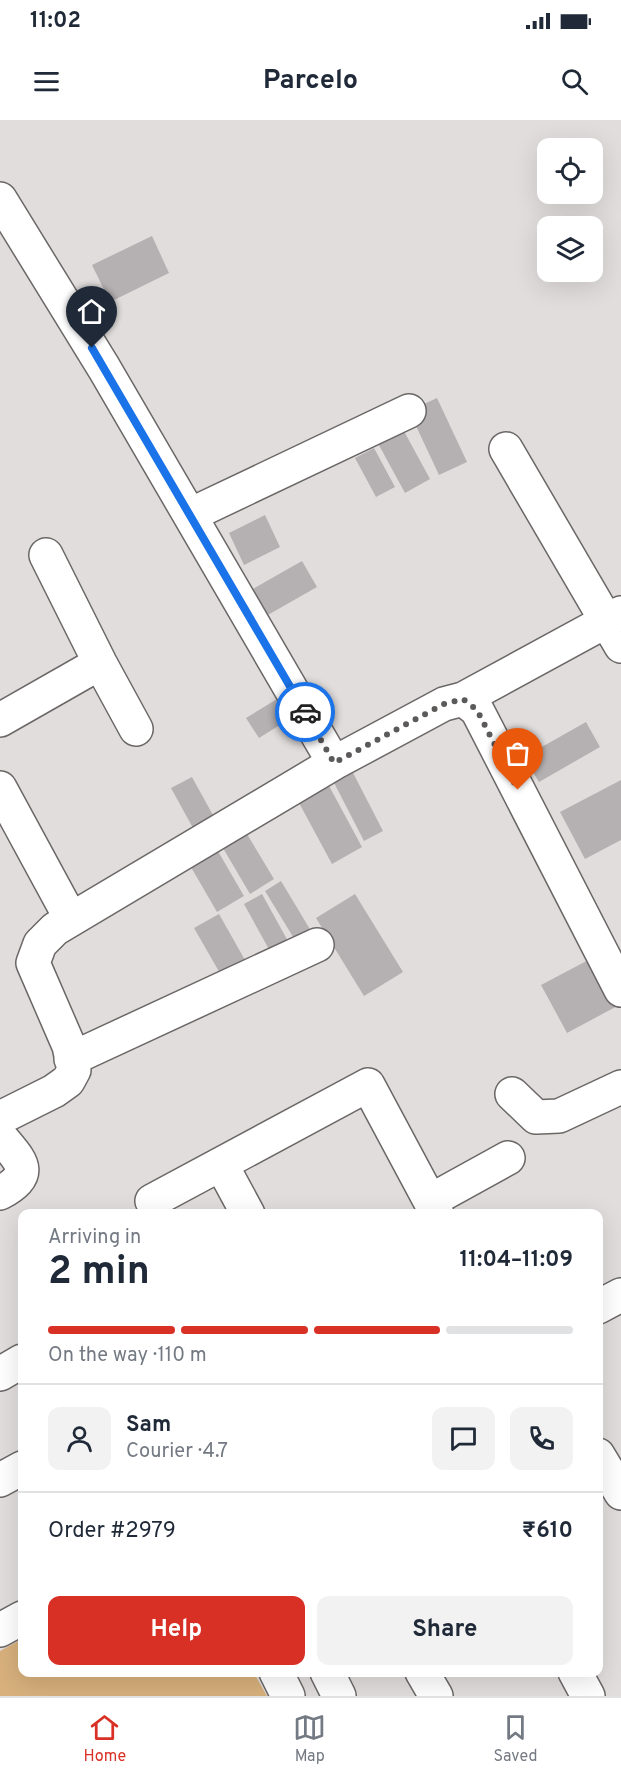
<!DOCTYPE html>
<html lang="en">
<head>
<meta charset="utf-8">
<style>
	:root { --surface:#fff; --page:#f2f2f3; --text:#1f2937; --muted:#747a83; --line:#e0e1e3; --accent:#d93025 }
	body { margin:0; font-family:Overpass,sans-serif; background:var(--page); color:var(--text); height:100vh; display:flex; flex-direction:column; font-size:22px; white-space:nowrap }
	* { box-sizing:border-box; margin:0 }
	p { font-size:20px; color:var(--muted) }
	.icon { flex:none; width:33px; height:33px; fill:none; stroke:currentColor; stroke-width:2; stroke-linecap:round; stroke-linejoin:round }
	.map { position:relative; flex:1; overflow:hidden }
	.details { position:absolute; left:18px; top:1089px; width:585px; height:468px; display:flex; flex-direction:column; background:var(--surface); border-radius:12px; box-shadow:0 6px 24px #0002 }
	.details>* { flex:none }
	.controls { position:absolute; left:537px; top:18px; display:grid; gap:12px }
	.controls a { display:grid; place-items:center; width:66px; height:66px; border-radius:12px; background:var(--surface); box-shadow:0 6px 24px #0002; font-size:30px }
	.pin { position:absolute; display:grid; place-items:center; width:51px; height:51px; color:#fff; margin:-62px -26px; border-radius:50% 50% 50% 0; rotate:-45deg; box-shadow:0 0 6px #0007 }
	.pin .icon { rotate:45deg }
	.courier { position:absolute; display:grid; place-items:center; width:60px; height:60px; margin:-30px; border:4px solid #1a73e8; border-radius:50%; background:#fff; color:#222; box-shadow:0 2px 8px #0007 }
	.overview em { font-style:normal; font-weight:700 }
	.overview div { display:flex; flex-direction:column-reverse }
	.overview { display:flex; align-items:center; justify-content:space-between; height:102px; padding:0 30px }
	h1 { font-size:39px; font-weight:700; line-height:45px }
	.bar { display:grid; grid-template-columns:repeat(4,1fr); gap:9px 6px; align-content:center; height:72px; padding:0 30px }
	.bar i { height:8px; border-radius:4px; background:var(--line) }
	.bar .on { background:var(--accent) }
	.bar p { grid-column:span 4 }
	.line { display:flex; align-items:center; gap:15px; padding:0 30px; border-top:2px solid var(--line) }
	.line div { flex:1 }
	.round { display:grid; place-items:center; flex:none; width:63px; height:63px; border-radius:12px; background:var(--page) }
	.primary-button { display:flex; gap:12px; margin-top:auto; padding:12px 30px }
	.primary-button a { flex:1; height:69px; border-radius:12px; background:var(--accent); color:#fff; font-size:24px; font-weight:700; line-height:69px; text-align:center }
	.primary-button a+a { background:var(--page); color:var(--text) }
	.status { display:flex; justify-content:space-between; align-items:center; height:42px; padding:0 30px; background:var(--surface); direction:ltr }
	.status svg { height:16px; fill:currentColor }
	header { display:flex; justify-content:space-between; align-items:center; height:78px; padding:0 30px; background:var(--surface); font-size:27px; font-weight:700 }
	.tabs { display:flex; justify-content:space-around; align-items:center; height:84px; border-top:2px solid var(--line); background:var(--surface); font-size:16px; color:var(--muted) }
	.tabs a { display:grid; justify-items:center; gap:3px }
	.tabs .on { color:var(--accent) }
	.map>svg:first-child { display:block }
	.green { fill:#d7b07c }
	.building { fill:#b5b1b3 }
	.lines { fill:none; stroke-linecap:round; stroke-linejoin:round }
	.minor-casing { stroke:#6b6767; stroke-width:36 }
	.minor { stroke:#fff; stroke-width:33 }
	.done { stroke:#5c5959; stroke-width:6; stroke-dasharray:0 10.8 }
	.route { stroke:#1a73e8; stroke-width:8 }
</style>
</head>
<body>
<div class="status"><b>11:02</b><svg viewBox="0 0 49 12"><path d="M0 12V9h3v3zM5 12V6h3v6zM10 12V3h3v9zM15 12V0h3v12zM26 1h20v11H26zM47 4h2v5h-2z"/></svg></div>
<header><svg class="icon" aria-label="menu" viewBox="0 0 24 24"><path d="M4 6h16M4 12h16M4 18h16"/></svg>Parcelo<svg class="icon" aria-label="search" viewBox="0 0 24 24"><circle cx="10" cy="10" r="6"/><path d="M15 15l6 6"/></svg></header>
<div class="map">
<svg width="621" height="1576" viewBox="0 0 621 1576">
	<rect width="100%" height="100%" fill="#e1dddd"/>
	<!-- green -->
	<path class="green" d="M22,1519V1552L254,1553L267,1576H0V1531Z"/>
	<!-- building -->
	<path class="building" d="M152,116L169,153L110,182L92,145Z
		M437,278L467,342L439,355L409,291Z
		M399,302L430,359L405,373L374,316Z
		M374,328L395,367L376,377L355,338Z
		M265,395L280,427L244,445L229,413Z
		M302,441L317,467L266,496L251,470Z
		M287,573L299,593L259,618L246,598Z
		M586,602L600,627L539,662L524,637Z
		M348,643L383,711L364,721L329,653Z
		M192,657L214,697L193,708L171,668Z
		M621,660V720L585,739L560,692Z
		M328,664L362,727L332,744L298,681Z
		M244,709L274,759L250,774L220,723Z
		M215,726L244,776L217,792L188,742Z
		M281,761L311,811L295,820L265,771Z
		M262,774L289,823L271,833L244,784Z
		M355,774L403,852L364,876L316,798Z
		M219,794L245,840L221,855L194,808Z
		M596,836L621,884L567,913L541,865Z"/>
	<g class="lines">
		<!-- minor casing -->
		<g class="minor-casing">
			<path id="minor" d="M0,79L104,248L334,643
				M506,329L621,526
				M190,395L409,291
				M46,435L100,543L136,609
				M463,579L621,493
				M0,600L100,543
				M0,668L71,799
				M71,939L317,825
				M512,974L536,997L559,996L621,967
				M0,998L54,971L68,961L74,950L69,926L33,843L40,824L55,809L334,643L444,584L463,579L477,590L621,870
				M0,1016C20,1041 37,1053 0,1073
				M221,1044L248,1094
				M152,1081L368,965L437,1094
				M430,1081L508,1038
				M598,1187L621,1175
				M0,1254L22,1241
				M598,1335L621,1373
				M0,1360L22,1348
				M0,1510L22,1498
				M276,1552L288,1576
				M327,1552L339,1576
				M422,1552L436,1576
				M575,1552L588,1576"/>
		</g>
		<!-- minor -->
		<use href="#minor" class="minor"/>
	</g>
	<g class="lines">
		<!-- done -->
		<path class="done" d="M305,592L334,643L444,584L463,579L477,590L518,670"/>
		<!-- route -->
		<path class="route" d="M92,228L305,592"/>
	</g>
</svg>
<div class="controls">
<a><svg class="icon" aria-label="locate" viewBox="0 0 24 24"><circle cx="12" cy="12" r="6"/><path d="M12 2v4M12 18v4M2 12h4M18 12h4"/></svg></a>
<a><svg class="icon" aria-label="layers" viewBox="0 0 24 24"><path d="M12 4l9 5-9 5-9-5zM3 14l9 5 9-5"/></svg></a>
</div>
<div class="pin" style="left:518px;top:670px;background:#ea580c"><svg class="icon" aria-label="bag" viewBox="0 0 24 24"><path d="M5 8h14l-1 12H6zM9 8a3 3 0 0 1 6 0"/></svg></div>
<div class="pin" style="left:92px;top:228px;background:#1f2937"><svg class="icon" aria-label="home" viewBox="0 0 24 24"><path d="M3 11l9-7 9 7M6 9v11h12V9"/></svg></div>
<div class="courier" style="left:305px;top:592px"><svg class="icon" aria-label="car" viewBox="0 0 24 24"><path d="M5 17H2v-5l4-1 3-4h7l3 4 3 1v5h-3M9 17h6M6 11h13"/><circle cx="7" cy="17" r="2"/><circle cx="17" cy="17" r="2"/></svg></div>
<section class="details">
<div class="overview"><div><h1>2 min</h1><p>Arriving in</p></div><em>11:04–11:09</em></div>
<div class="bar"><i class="on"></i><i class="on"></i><i class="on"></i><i></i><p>On the way · 110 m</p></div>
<div class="line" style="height:108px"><a class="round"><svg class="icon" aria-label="person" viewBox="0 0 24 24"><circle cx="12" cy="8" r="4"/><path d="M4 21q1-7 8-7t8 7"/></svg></a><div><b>Sam</b><p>Courier · 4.7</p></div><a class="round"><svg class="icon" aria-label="chat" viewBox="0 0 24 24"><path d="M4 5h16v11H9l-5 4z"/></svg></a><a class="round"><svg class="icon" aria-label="phone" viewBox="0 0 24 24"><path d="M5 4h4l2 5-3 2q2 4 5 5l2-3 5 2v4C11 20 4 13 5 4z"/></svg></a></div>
<div class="line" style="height:78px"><div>Order #2979</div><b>₹610</b></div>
<div class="primary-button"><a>Help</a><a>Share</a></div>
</section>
</div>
<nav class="tabs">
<a class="on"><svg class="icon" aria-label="home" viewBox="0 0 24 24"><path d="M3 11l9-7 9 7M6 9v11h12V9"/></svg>Home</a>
<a><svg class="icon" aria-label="map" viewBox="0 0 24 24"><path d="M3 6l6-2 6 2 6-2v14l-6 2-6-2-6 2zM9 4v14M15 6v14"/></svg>Map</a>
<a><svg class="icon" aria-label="saved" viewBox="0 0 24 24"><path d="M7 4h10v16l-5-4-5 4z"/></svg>Saved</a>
</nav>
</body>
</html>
